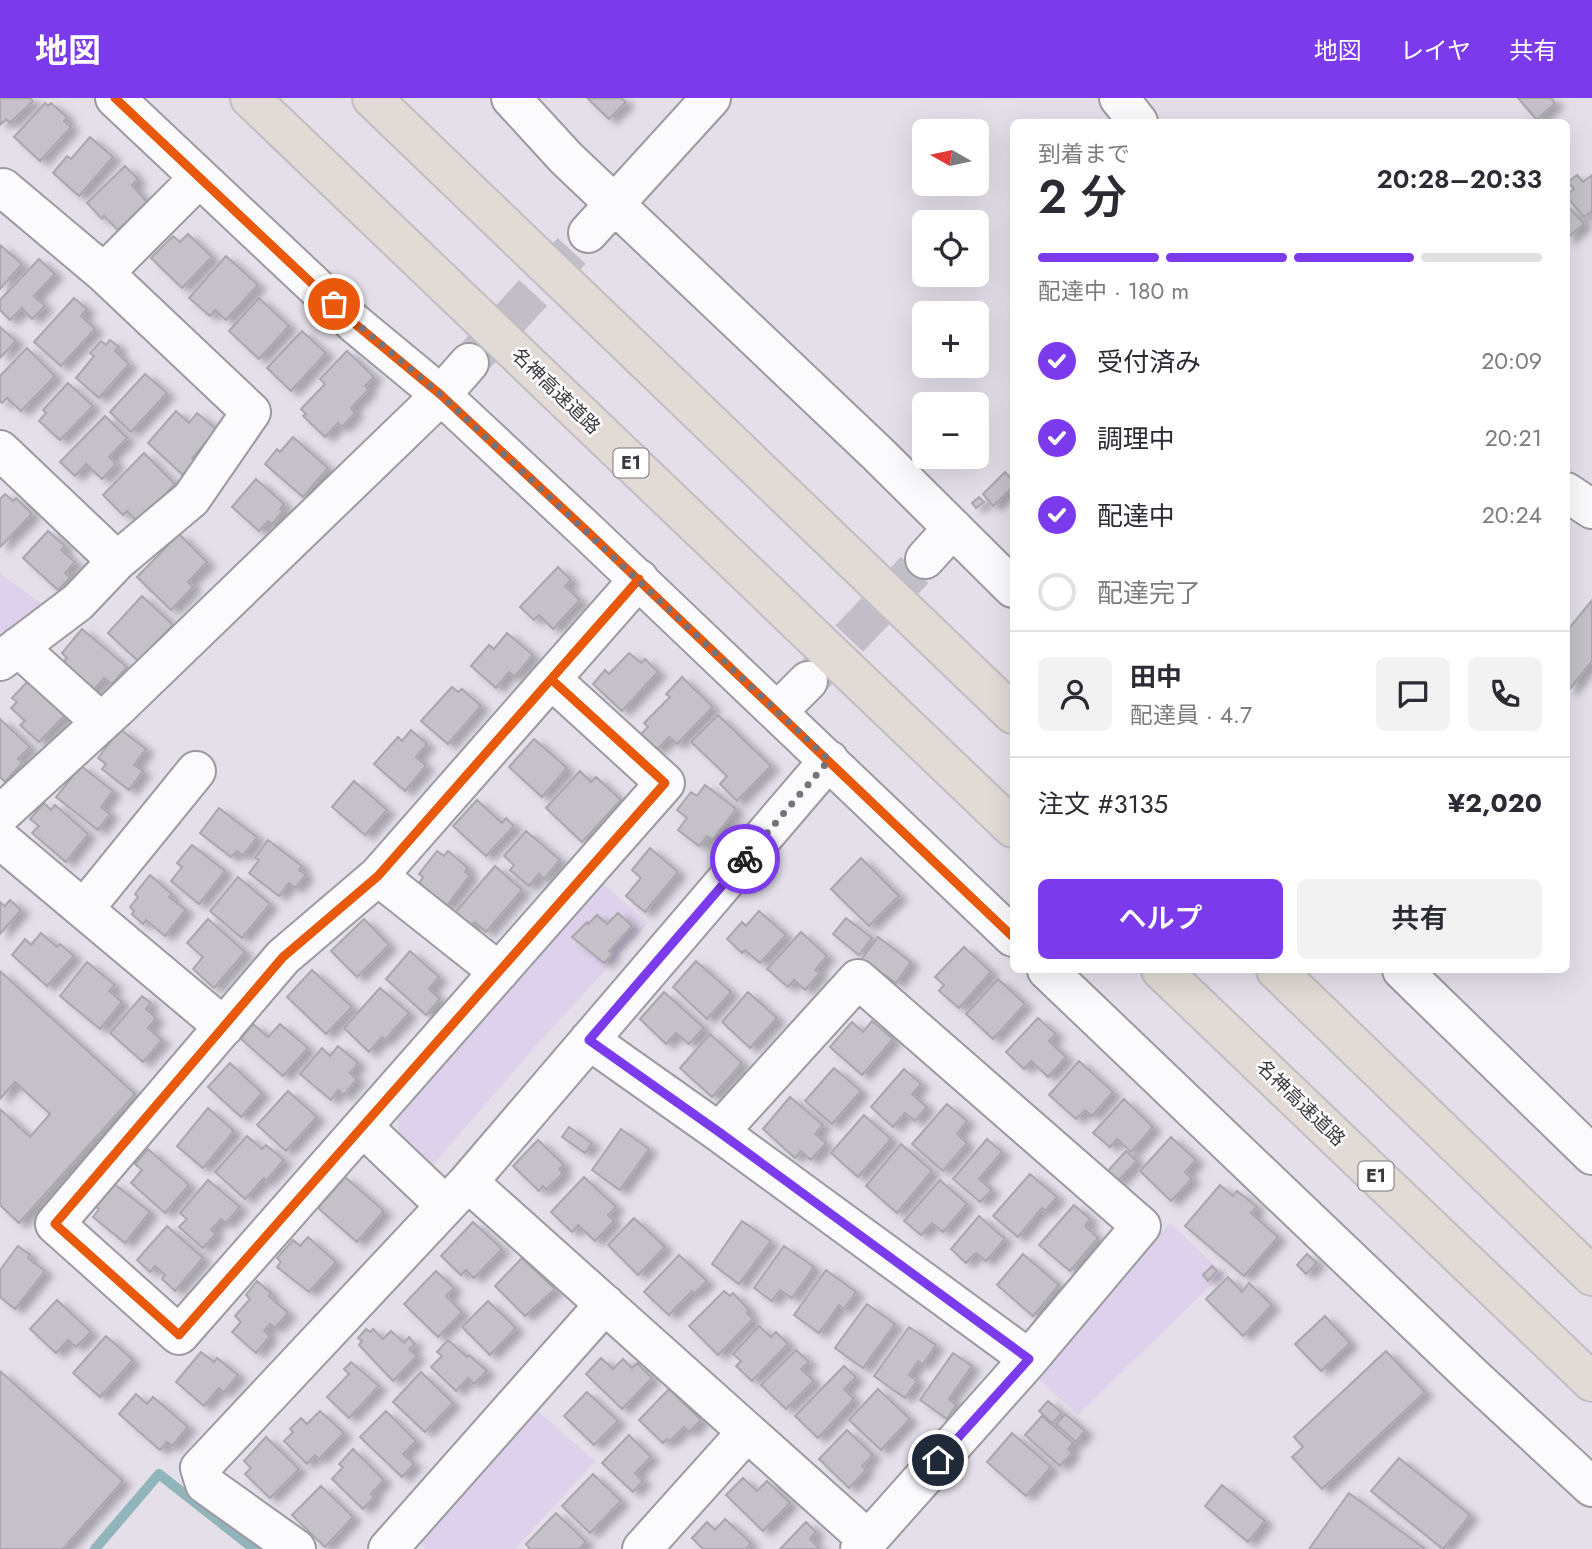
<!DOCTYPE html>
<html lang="ja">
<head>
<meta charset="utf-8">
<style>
	:root { --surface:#fff; --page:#f2f2f3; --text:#2b2b33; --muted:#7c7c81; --line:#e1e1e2; --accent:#7c3aed }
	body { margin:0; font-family:Jost,"Noto Sans JP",sans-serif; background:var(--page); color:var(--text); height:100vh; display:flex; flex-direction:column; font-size:26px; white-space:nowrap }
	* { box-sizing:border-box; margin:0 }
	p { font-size:23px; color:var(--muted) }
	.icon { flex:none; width:38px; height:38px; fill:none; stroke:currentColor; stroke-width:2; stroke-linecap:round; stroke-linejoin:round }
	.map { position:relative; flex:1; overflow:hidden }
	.sheet { position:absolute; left:1010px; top:21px; width:560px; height:854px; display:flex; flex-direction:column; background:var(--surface); border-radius:10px; box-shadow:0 7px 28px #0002 }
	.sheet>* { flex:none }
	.needle { width:46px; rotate:279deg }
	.tools { position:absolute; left:912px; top:21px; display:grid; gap:14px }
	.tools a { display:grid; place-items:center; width:77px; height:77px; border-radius:10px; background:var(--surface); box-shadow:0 7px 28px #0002; font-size:35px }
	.pin { position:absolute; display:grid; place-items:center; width:60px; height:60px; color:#fff; margin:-30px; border:4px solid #fff; border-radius:50%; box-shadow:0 2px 7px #0007 }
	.courier { position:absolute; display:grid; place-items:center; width:70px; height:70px; margin:-35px; border:5px solid #7c3aed; border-radius:50%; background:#fff; color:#222; box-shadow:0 2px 9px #0007 }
	.overview em { font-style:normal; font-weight:600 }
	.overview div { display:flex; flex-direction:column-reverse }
	.overview { display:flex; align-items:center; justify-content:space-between; height:119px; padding:0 28px }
	h1 { font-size:46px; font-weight:600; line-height:52px }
	.bar { display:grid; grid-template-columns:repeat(4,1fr); gap:10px 7px; align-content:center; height:84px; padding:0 28px }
	.bar i { height:9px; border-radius:5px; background:var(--line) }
	.bar .current { background:var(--accent) }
	.bar p { grid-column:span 4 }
	.line { display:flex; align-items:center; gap:18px; padding:0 28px; border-top:2px solid var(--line) }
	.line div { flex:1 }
	.round { display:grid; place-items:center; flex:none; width:74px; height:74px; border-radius:10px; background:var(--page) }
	ol { padding:0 28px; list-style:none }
	li { display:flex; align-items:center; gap:21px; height:77px }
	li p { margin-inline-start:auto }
	li .icon { padding:7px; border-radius:50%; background:var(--accent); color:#fff; stroke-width:4 }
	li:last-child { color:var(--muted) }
	li i { width:38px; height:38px; border:4px solid var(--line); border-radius:50% }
	.button { display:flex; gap:14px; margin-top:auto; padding:14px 28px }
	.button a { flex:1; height:80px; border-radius:10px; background:var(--accent); color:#fff; font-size:28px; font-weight:600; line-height:80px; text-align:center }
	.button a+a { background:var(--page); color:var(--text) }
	header { display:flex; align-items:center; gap:42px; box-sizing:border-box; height:98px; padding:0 35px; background:var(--accent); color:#fff }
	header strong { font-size:33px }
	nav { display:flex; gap:38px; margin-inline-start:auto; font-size:24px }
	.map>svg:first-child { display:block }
	.green { fill:#ddd1eb }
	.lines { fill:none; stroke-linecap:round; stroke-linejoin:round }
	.stream { stroke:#91b5bb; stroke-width:10 }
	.building { fill:#c5c1c9; stroke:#aaa6ae; stroke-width:2; filter:url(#shadow) }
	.minor-tunnel { stroke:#c2bec7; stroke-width:38; stroke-dasharray:38 19; stroke-linecap:butt }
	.minor-casing { stroke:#9c99a0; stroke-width:42 }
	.highway-casing { stroke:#c0bdc2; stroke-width:42 }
	.minor { stroke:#fbfafc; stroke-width:38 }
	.highway { stroke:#e1dad5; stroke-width:38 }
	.cycleway-casing { stroke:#fff; stroke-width:13 }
	.cycleway { stroke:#e8590c; stroke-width:9 }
	.done { stroke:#77737b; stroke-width:7; stroke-dasharray:0 12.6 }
	.route { stroke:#7c3aed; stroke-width:9 }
	.labels { text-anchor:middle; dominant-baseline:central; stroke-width:5; stroke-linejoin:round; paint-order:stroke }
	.shield { fill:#fff; stroke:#767479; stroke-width:2 }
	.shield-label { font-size:18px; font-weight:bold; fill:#3c3940 }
	.street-label { font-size:19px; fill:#3c3940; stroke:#fff }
</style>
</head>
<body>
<header>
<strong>地図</strong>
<nav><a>地図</a><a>レイヤ</a><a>共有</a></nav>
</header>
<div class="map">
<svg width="1592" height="1451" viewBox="0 0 1592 1451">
	<defs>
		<filter id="shadow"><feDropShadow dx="8" dy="4.5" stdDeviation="3.5" flood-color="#0004"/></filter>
	</defs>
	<rect width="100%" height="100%" fill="#e4dfe9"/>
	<!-- green -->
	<path class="green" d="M0,476L45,508L0,543Z
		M598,781L648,825L534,950L431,1069L399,1039L398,1016Z
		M1170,1125L1223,1175L1078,1317L1032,1275Z
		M533,1309L595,1363L515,1451H426L417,1443Z"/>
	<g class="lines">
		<!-- stream -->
		<path class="stream" d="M95,1451L159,1376L254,1451"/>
	</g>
	<!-- building -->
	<path class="building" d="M0,0H30L33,3L10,25L6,21L0,27Z
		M587,0H621L626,4L609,21Z
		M1518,0H1551L1555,5L1537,22Z
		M45,5L48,8L51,5L67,19L64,23L71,29L40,63L14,39Z
		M90,39L113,59L79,98L53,75L67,58L71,61Z
		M125,68L138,81L132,87L147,104L118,132L104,118L102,121L87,105Z
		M1577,77L1583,84L1592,77V113L1584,119L1566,98L1574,91L1568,84Z
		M1566,106L1584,126L1566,141Z
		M188,136L212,159L182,190L151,160L173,138L180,144Z
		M0,147L22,166L0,191Z
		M226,158L258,187L226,222L215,212L210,218L189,200Z
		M39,161L55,176L34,198L45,208L32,221L22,210L10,222L0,212V202Z
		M74,200L87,211L81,218L95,231L61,268L34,244Z
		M259,200L289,228L259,261L229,233Z
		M0,229L16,243L0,260Z
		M302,233L326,255L291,293L267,270Z
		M110,242L119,249L115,253L129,266L99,300L76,280L94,258L90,255L101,243L106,247Z
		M27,250L55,278L21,313L7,300L2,305L0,303V278Z
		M347,253L374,279L365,288L369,291L351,310L355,315L342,329L338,325L325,339L303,318L306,316L301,311L325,286L320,281Z
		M145,276L167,295L131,334L110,314Z
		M68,285L93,308L60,342L39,323L46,315L43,312Z
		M176,313L189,325L197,315L217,332L192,360L196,363L183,377L148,345Z
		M105,318L127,340L109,359L116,366L102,381L86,366L75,378L60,364Z
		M293,339L328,370L303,399L265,366L277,351L280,354Z
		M144,355L175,386L138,424L127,413L123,417L103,397Z
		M1005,374L1013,383V389L993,408L983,396Z
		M256,381L284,406L280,411L283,413L272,426L268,423L259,433L232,409Z
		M5,396L13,403L16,400L32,416L0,449V401Z
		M979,399L984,404L976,410L972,405Z
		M48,433L65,448L61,452L75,464L65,475L70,480L58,492L23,460Z
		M179,436L207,464L188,484L193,489L171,512L137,479Z
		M558,469L571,482L565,488L580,502L553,531L539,517L534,522L520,509Z
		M142,498L173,527L138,563L108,535Z
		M1592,502V563L1568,593L1566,534Z
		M82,531L127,569L112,586L104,580L89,597L58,570L67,560L62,555Z
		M507,535L533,557L514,579L509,574L496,590L471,568L489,547L494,551Z
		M629,555L641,565L645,561L658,574L622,613L593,586L605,572L609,576Z
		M682,579L713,609L677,646L669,639L657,652L641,636L648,629L644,625L670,599L666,596Z
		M31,580L67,615L39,644L20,627L25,623L11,610L17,604L12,600Z
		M452,589L458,594L462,591L481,608L448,646L421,623Z
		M718,617L771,668L737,703L720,686L727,678L691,644Z
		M0,621L30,649L18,661L22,665L5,684L0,679Z
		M120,631L146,651L134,667L143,673L129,692L102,671L106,666L98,660Z
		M411,632L427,646L416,659L426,668L405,693L374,666L398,639L402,643Z
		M534,641L567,670L542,699L509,669Z
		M81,668L113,693L101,709L110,716L98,732L56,699Z
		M580,673L591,684L596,679L621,702L582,744L546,710Z
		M354,683L387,712L365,737L332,709Z
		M705,687L736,711L713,742L707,738L699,748L678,732L687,720L677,712L691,694L697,698Z
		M477,702L502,725L506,720L514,728L486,758L453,728Z
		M44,705L51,712L55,707L88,736L66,764L32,735L39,728L30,721Z
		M219,710L257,739L243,758L237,753L231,759L200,735Z
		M526,733L560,762L544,781L539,776L529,788L510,772L514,767L504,758Z
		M268,742L302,768L299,772L306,777L295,790L289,785L279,798L249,775L259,762L255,760Z
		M192,747L225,773L199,806L171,783L182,769L177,765Z
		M650,750L678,774L645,814L626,798L641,780L632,772Z
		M437,753L444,758L448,753L468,770L465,774L470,777L446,809L418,787L423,779L419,776Z
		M861,760L899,798L869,828L831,791Z
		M495,768L522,792L486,834L475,824L469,831L453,817Z
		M150,777L172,796L169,799L186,812L165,838L146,822L143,826L132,816L134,813L130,809L138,799L135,796Z
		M238,779L270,806L242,840L210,813Z
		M10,802L21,812L0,836V804L5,808Z
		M759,813L786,837L760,865L745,852L742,855L727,841L742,824L746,828Z
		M618,815L632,828L609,853L612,856L604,865L572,839L587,824L588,826L597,817L607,826Z
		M846,820L872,840L859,857L833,836Z
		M208,821L245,854L214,890L193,871L203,859L187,845Z
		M364,821L389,847L357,879L331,853Z
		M801,834L827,858L815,872L820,875L805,892L794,882L788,889L767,871Z
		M41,835L57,849L60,846L74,858L47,888L12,857L25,841L31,847Z
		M878,839L911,864L896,885L862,861Z
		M964,849L991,874L959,910L939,893L944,887L935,879Z
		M410,853L439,879L429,891L440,901L426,917L386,881Z
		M696,863L731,894L707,921L673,889Z
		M87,864L115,887L109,893L122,904L100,931L60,898Z
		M312,872L352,909L326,936L287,899Z
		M0,873L135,996L19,1125L0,1107V1011L30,1039L50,1016L15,984L0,1001Z
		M998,881L1025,906L993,941L966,916Z
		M380,890L409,915L385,942L382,939L369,954L344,930Z
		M664,894L704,930L689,946L676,935L666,946L640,921Z
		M748,894L777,920L750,950L722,924Z
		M142,898L151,905L146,911L156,920L148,930L162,942L143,964L110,935Z
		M1038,920L1056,936L1049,943L1066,959L1048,979L1031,963L1024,971L1006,954Z
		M872,923L893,941L862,977L830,949L852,924L863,934Z
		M253,926L268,939L280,926L308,950L283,978L241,941Z
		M710,936L742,965L712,999L680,970Z
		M338,948L358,965L350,975L357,981L344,997L338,992L331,1002L300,976L322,950L330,958Z
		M1079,963L1113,994L1092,1018L1085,1012L1076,1021L1049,997Z
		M230,965L262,995L241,1019L208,989Z
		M834,970L861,993L832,1026L805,1003Z
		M904,971L921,986L912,996L927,1009L915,1023L905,1015L893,1029L871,1009Z
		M288,993L317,1019L286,1053L257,1027Z
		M790,999L823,1027L815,1036L826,1045L811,1062L801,1053L795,1060L763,1031Z
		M1124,1001L1153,1029L1131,1054L1117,1041L1110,1049L1093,1035Z
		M947,1006L967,1023L957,1036L967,1045L943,1073L912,1046Z
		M208,1010L234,1033L203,1070L177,1048Z
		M864,1017L891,1041L858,1079L831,1055Z
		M569,1029L592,1045L585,1055L562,1039Z
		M621,1031L649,1051L620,1092L592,1072Z
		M247,1038L262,1051L266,1047L284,1062L266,1083L264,1080L245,1101L215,1074Z
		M1171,1039L1196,1062L1185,1074L1192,1081L1171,1103L1140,1073Z
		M987,1041L1002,1054L979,1081L992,1092L980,1104L953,1081Z
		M538,1042L564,1067L559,1071L563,1075L546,1092L543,1088L539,1093L513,1068Z
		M901,1046L932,1073L897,1115L866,1088Z
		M148,1051L189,1087L165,1115L131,1085L142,1072L135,1066Z
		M1126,1053L1137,1063L1116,1085L1106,1075Z
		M1030,1076L1057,1099L1045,1113L1042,1110L1018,1139L993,1118Z
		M345,1079L384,1113L357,1144L318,1110Z
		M584,1079L616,1109L608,1117L614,1123L595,1143L578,1127L572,1134L551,1114Z
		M208,1082L240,1109L226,1125L221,1121L211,1132L216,1136L203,1150L179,1129L187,1121L180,1115Z
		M940,1082L967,1106L943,1134L932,1125L921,1137L904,1123Z
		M113,1085L150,1114L125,1145L93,1119L99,1111L94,1108Z
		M1220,1087L1233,1098L1237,1093L1257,1109L1251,1115L1278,1139L1244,1178L1185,1128Z
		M1074,1107L1090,1121L1085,1128L1098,1140L1070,1173L1039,1147Z
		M979,1118L1005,1141L986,1163L976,1155L966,1165L951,1151Z
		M634,1120L665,1149L638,1177L608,1147Z
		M742,1123L771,1143L739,1186L712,1166Z
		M473,1124L502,1151L474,1180L466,1172L461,1177L441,1158Z
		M167,1128L203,1160L175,1193L162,1181L165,1177L155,1168L150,1174L137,1162Z
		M308,1139L336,1164L309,1194L277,1169L281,1164L277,1160L293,1142L300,1148Z
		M18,1148L30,1157L28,1160L45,1173L15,1211L0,1199V1172Z
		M784,1148L814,1169L792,1200L780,1192L772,1203L754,1190Z
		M1023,1156L1059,1187L1033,1218L997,1187Z
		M1307,1156L1317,1165L1306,1176L1297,1167Z
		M679,1157L707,1183L695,1195L692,1193L669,1217L644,1194Z
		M522,1160L555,1191L525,1218L495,1188Z
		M1212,1168L1217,1173L1208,1183L1203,1177Z
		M826,1172L856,1194L844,1211L839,1207L819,1235L794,1217Z
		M436,1173L454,1190L446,1198L462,1214L438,1239L404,1206Z
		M1228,1179L1242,1194L1249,1185L1272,1207L1243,1238L1206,1201Z
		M257,1183L271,1195L269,1198L288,1215L275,1230L270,1226L264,1233L270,1238L256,1255L232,1234L241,1224L235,1218L250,1201L246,1197Z
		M724,1193L730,1198L733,1195L749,1212L747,1215L753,1221L718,1257L689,1228Z
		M57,1202L91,1234L76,1249L68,1242L56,1255L30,1231Z
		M488,1203L516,1230L490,1257L462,1229Z
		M867,1206L895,1226L863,1270L835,1250Z
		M1325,1218L1350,1245L1321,1273L1295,1246Z
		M759,1228L771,1239L776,1234L788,1246L752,1283L736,1268L741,1263L733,1256Z
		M909,1229L936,1247L923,1266L918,1263L909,1277L917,1283L905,1300L874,1278Z
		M366,1231L370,1234L373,1231L383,1241L391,1233L404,1245L409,1239L415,1246L409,1251L417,1258L393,1283L359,1247L362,1243L358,1240Z
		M106,1238L133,1262L100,1299L73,1275Z
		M448,1242L467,1259L469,1257L487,1273L474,1286L468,1280L456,1293L431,1269L442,1258L437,1254Z
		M796,1252L809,1264L801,1271L814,1283L786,1311L761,1287Z
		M1386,1253L1425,1294L1322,1391L1292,1359L1303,1349L1294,1339Z
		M201,1254L214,1264L217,1260L238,1277L224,1294L219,1290L204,1308L176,1284Z
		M953,1255L972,1268L949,1301L956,1307L947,1321L920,1302Z
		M601,1260L613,1271L623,1261L632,1270L637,1265L652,1280L622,1311L586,1276Z
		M351,1264L379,1288L349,1320L327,1299L349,1276L344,1271Z
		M844,1268L856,1279L844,1291L854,1301L818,1340L795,1318Z
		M0,1273L123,1383L63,1451H0Z
		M421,1274L453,1305L425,1334L393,1304Z
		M669,1291L701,1322L689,1334L684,1329L670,1343L667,1341L663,1345L639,1322Z
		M878,1291L910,1321L881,1352L849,1322Z
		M587,1294L618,1323L594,1347L564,1318Z
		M136,1296L147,1306L153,1299L188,1329L172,1348L167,1344L160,1352L119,1316Z
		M1048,1303L1062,1315L1052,1325L1039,1313Z
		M320,1313L344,1335L319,1361L315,1357L307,1366L284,1343L293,1334L290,1331L301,1320L307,1326Z
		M386,1313L416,1343L403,1356L414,1366L402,1379L360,1339Z
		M1065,1316L1085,1333L1076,1344L1056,1326Z
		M1042,1318L1073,1345L1068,1351L1072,1355L1060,1368L1025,1337Z
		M847,1332L873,1357L862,1368L866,1372L849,1390L819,1361Z
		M1012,1335L1051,1369L1026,1398L987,1364Z
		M629,1337L651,1359L635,1375L643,1383L633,1394L602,1365Z
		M266,1339L299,1371L270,1400L245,1376L251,1370L244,1363Z
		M353,1351L384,1382L371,1396L374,1399L363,1411L332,1381L343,1369L339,1366Z
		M1399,1360L1470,1417L1443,1451L1371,1393Z
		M593,1376L621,1403L590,1435L562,1408Z
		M743,1380L757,1393L767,1383L790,1405L763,1433L726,1397Z
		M1222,1387L1265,1423L1248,1444L1205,1408Z
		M321,1388L353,1419L325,1449L292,1417Z
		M1349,1395L1425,1451H1309Z
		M556,1415L586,1444L579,1451H530L526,1446Z
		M725,1421L751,1445L746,1451H703L692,1440L707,1424L715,1432Z
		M806,1424L816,1434L810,1441L820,1451H780Z"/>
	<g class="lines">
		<!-- minor-tunnel -->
		<path class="minor-tunnel" d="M469,265L588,135
			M810,582L925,461"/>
		<!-- minor casing -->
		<g class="minor-casing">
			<path id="minor" d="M115,0L354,225L441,297L588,434L1013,839
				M511,0L566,60L878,356L1013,490
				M1119,0L1138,24
				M0,94L3,90L104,175L251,314L191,401L117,463L78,504L0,563
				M588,135L711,0
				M104,175L199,80
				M0,352L117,463
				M1566,394L1592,411
				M925,461L953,430
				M18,549L101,624
				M551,581L665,685L179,1237L55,1126L283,859L378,778L639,481
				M778,613L808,583
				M0,717L117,610L441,297L469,265
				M0,741L224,929
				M378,778L499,874
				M84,811L196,673
				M1047,872L1471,1277L1592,1389
				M1402,872L1592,1057
				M589,942L719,1034L1029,1261
				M363,1029L445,1107
				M719,1034L858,881L1141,1128L1029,1261L860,1451
				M468,1084L867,1441
				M296,1451L205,1386L200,1370L468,1084L829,662
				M388,1451L605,1206
				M642,1451L747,1334"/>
		</g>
		<!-- highway casing -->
		<g class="highway-casing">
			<path id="highway" d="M250,0L1013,730
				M372,0L1013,616
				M1161,872L1592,1284
				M1276,872L1592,1178"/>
		</g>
		<!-- minor -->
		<use href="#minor" class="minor"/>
		<!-- highway -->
		<use href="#highway" class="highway"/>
		<!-- cycleway casing -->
		<g class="cycleway-casing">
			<path id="cycleway" d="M115,0L354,225L441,297L588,434L1013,839
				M551,581L665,685L179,1237L55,1126L283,859L378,778L639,481"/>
		</g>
		<!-- cycleway -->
		<use href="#cycleway" class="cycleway"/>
	</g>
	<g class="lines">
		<!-- done -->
		<path class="done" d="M334,206L441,297L829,662L745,761"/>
		<!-- route -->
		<path class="route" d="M745,761L589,942L719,1034L1029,1261L938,1362"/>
	</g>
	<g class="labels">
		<!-- shield labels -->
		<g class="shield">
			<rect x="613.5" y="350.5" width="35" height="29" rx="5"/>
			<rect x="1358.5" y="1063.5" width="35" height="29" rx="5"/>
		</g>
		<g class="shield-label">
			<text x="631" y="365">E1</text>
			<text x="1376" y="1078">E1</text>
		</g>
		<!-- street labels -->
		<g class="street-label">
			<text transform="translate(556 293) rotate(44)">名神高速道路</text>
			<text transform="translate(1301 1005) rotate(44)">名神高速道路</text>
		</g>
	</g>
</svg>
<div class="tools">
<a><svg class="needle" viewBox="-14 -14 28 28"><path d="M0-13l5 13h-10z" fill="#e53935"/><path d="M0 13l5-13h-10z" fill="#7c7c81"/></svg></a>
<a><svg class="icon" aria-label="locate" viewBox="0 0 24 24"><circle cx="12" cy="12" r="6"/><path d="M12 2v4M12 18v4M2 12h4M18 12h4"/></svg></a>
<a>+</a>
<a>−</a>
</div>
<div class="pin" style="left:334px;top:206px;background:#ea580c"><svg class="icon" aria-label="bag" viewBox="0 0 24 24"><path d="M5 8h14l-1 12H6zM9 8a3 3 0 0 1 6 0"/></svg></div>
<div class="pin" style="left:938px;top:1362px;background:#1f2937"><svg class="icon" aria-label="home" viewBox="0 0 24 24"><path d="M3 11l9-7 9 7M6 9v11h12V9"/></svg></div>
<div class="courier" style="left:745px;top:761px"><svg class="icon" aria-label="bike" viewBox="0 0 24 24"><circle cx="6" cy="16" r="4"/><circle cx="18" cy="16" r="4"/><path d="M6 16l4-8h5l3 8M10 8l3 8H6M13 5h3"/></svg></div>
<section class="sheet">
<div class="overview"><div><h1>2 分</h1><p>到着まで</p></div><em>20:28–20:33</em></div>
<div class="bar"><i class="current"></i><i class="current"></i><i class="current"></i><i></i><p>配達中 · 180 m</p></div>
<ol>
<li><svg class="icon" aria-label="check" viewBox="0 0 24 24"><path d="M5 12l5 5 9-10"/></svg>受付済み<p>20:09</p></li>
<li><svg class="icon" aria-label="check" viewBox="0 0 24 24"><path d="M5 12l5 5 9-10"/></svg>調理中<p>20:21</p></li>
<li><svg class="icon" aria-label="check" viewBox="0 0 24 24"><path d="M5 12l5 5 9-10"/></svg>配達中<p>20:24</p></li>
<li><i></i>配達完了</li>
</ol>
<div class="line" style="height:126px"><a class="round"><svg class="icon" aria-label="person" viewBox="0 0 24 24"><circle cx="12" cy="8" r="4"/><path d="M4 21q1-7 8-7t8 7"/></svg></a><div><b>田中</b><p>配達員 · 4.7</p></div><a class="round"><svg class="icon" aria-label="chat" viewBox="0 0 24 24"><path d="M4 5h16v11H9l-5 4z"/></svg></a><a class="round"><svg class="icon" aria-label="phone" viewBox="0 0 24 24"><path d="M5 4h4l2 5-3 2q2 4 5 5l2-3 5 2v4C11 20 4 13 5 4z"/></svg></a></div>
<div class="line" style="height:91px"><div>注文 #3135</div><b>¥2,020</b></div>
<div class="button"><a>ヘルプ</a><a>共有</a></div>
</section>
</div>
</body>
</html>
